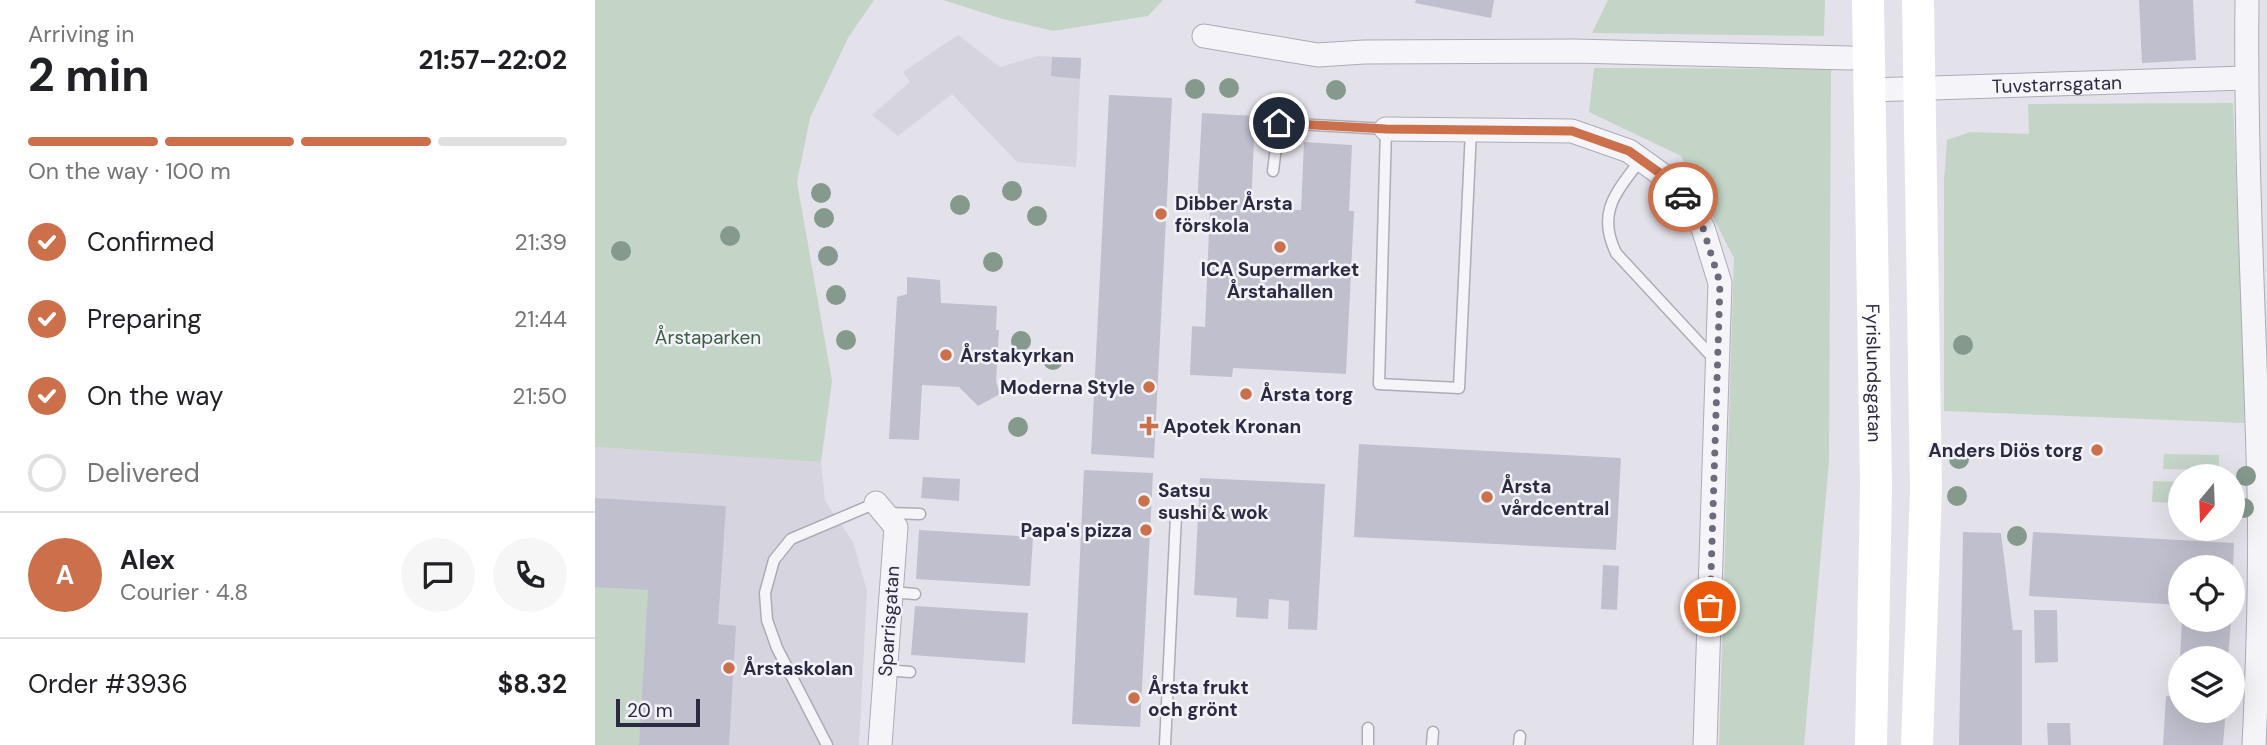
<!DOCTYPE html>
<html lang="en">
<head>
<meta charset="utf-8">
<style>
	:root { --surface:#fff; --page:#f6f6f6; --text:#202124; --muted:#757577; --line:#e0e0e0; --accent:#cc704b }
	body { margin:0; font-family:"DM Sans",sans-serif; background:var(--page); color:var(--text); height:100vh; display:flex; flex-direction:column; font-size:26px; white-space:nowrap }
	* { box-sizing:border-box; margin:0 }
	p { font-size:23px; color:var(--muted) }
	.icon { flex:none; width:38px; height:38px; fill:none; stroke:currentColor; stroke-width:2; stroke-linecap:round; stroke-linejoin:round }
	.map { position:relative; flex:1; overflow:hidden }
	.panel { display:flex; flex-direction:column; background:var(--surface); width:595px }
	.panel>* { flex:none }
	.needle { width:46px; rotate:199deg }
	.controls { position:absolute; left:1573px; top:464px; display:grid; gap:14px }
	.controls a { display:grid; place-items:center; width:77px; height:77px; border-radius:50%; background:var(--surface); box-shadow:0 7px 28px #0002; font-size:35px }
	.scale { position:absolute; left:21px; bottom:18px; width:84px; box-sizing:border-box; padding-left:7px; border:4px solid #2c2a42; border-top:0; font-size:19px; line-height:24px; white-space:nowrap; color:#2c2a42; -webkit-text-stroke:5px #f2f2f8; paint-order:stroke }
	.pin { position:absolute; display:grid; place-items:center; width:60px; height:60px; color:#fff; margin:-30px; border:4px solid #fff; border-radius:50%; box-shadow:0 2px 7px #0007 }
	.courier { position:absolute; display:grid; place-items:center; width:70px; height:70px; margin:-35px; border:5px solid #cc704b; border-radius:50%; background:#fff; color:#222; box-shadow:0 2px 9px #0007 }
	.headline em { font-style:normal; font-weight:700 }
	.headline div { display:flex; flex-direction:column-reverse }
	.headline { display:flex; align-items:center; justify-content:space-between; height:119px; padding:0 28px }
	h1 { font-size:46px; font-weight:700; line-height:52px }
	.bar { display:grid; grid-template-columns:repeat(4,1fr); gap:10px 7px; align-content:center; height:84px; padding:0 28px }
	.bar i { height:9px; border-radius:5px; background:var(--line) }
	.bar .selected { background:var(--accent) }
	.bar p { grid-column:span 4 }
	.line { display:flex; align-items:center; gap:18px; padding:0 28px; border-top:2px solid var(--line) }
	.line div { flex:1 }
	.round { display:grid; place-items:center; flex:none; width:74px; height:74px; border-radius:37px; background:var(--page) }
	ol { padding:0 28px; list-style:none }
	li { display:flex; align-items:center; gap:21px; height:77px }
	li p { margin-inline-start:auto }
	li .icon { padding:7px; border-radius:50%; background:var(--accent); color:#fff; stroke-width:4 }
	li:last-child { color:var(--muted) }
	li i { width:38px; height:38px; border:4px solid var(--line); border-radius:50% }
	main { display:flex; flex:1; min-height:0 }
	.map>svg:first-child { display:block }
	.built { fill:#d5d4df }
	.green { fill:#c4d4c7 }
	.building { fill:#c0bfcd }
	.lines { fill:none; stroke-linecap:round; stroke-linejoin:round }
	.lane-casing { stroke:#acabb8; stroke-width:13 }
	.street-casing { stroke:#acabb8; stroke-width:25 }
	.lane { stroke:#f5f5f9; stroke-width:10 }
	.street { stroke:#f5f5f9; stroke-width:23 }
	.secondary { stroke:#fff; stroke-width:32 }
	.tree { fill:#85998d }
	.done { stroke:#6c6a7d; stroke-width:7; stroke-dasharray:0 12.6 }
	.route { stroke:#cc704b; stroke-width:9 }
	.poi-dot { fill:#cc704b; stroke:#f2f2f8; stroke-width:2.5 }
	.labels { text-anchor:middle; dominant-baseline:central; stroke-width:5; stroke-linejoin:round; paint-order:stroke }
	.street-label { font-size:19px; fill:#2c2a42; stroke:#f2f2f8 }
	.poi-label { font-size:19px; font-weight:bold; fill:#2c2a42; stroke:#f2f2f8; text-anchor:start }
	.park-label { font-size:19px; fill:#385d41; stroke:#f2f2f8 }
</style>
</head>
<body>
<main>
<section class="panel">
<div class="headline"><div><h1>2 min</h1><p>Arriving in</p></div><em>21:57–22:02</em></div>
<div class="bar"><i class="selected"></i><i class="selected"></i><i class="selected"></i><i></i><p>On the way · 100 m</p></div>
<ol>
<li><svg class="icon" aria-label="check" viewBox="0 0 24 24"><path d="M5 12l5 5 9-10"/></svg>Confirmed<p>21:39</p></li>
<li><svg class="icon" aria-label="check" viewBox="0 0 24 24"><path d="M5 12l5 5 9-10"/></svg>Preparing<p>21:44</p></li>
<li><svg class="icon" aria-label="check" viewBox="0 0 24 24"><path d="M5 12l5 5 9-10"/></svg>On the way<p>21:50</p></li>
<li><i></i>Delivered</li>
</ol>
<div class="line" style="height:126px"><b class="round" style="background:var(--accent);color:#fff">A</b><div><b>Alex</b><p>Courier · 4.8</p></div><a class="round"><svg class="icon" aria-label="chat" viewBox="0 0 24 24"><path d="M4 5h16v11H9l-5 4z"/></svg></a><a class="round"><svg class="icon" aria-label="phone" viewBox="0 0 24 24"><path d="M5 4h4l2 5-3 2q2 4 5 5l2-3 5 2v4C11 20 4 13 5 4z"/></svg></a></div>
<div class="line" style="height:91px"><div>Order #3936</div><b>$8.32</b></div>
</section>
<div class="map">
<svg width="1672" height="745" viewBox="0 0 1672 745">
	<rect width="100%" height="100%" fill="#e3e2ea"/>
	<!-- built -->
	<path class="built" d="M363,35L405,67L443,56L486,58L481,167L422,162L357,94L303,136L277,115L315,82L308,72Z
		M0,447L226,462L230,501L258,542L272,591L264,745H0Z"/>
	<!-- green -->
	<path class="green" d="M0,0H279L253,38L215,118L202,182L237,381L226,462L0,447Z
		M348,0H568L553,16L458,31L408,19Z
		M1013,0H1230L1229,36L997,33Z
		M999,68L1236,69L1234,461L1209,745H1124L1139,258L1086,156L994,112Z
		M1638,103L1650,392L1649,423L1349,411V180L1352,140L1375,132L1434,134L1433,104Z
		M1569,454L1624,455V470L1568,469Z
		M1558,481L1585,482V486H1581L1580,503L1557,502Z
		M0,587L53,590L44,745H0Z"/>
	<!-- building -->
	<path class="building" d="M821,0H899L896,18L820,3Z
		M1544,0H1598L1601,60L1547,63Z
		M457,57L486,58L485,79L456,76Z
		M514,95L577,98L559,458L496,454Z
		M607,113L660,116L656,208L706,210L709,142L757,145L754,211H759L751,374L638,368L637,377L595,375L597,326L610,327L615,208L602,207Z
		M312,277L345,280L346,303L402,306L401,330H404L401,381L405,394L383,406L364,387L327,385L324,440L294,439L302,297L312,294Z
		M764,444L1026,458L1021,550L759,537Z
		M489,470L558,473L545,727L477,724Z
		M328,477L365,479L364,501L326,498Z
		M605,478L730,484L722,630L693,629L694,601L674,599L673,619L641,617L642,598L599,595Z
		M0,498L131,506L123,624L141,626L134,745H44L53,590L0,587Z
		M324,530L438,537L435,586L321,579Z
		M1368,532L1406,533L1418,630H1427V745H1364Z
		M1438,532L1639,543L1638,567H1586V605L1434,596Z
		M1008,565L1024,566L1022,610L1006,609Z
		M320,606L433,613L430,663L316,655Z
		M1439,610H1462L1463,662L1440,663Z
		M1587,620H1636L1633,658H1585Z
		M1571,696L1586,697V710H1631L1628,745H1568Z
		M1452,723H1475L1476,745H1453Z"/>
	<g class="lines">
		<!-- lane casing -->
		<g class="lane-casing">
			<path id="lane" d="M1046,159C1022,192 1001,211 1021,253L1121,361
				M678,171L684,123L791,129L784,384L864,388L876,130
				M293,513L325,514
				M296,592L320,594
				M290,670L315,672
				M232,745L182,648L172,620L170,593L179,560L196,539L281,503
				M570,745L581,516
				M773,745V728
				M837,745L838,732
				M924,745L925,736"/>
		</g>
		<!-- street casing -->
		<g class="street-casing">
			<g id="street">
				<path d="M1652,0C1650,163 1660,326 1664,490C1666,575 1663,660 1659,745"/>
				<path d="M609,36L723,55L769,52L980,51L1255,58"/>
				<path id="s1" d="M1275,90L1651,78"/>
				<path d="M791,129L977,131L1034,151L1080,184L1108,228L1125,283L1110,745"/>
				<path d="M281,503L301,527L285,745"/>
			</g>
		</g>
		<!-- lane -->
		<use href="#lane" class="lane"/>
		<!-- street -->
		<use href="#street" class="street"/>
		<!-- secondary -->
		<g class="secondary">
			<path id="s2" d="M1273,0L1281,487L1276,745"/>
			<path d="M1322,745L1331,489L1323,0"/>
		</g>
	</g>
	<!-- trees -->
	<g class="tree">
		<circle cx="634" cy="88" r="10"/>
		<circle cx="600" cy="89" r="10"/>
		<circle cx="741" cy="90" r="10"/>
		<circle cx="417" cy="191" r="10"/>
		<circle cx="226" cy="193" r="10"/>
		<circle cx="365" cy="205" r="10"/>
		<circle cx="442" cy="216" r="10"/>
		<circle cx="229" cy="218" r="10"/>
		<circle cx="135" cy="236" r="10"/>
		<circle cx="26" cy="251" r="10"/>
		<circle cx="233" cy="256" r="10"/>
		<circle cx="398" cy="262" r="10"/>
		<circle cx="241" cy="295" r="10"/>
		<circle cx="251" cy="340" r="10"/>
		<circle cx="426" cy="341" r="10"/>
		<circle cx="1368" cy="345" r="10"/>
		<circle cx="458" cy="360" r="10"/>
		<circle cx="423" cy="427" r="10"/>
		<circle cx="1364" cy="459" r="10"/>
		<circle cx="1651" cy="476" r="10"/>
		<circle cx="1362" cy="496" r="10"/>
		<circle cx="1649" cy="508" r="10"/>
		<circle cx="1422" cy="536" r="10"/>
	</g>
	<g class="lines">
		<!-- done -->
		<path class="done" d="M1088,197L1108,228L1125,283L1115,607"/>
		<!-- route -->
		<path class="route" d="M684,123L791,129L977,131L1034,151L1080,184L1088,197"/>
	</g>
	<!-- markers -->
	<g class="poi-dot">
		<circle cx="566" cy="214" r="7"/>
		<circle cx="685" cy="247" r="7"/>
		<circle cx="351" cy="355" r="7"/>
		<circle cx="554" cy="387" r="7"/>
		<circle cx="651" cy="394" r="7"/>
		<path d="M550.5 415.5h7v7h7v7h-7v7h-7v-7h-7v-7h7z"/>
		<circle cx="1502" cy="450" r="7"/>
		<circle cx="892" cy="497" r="7"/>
		<circle cx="549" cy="501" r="7"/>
		<circle cx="551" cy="530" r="7"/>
		<circle cx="134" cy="668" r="7"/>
		<circle cx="539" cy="698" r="7"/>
	</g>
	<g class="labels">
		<!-- street labels -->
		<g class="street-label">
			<text stroke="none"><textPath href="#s1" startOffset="187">Tuvstarrsgatan</textPath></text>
			<text stroke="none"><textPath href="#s2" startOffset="373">Fyrislundsgatan</textPath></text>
			<text transform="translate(294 621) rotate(-86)">Sparrisgatan</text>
		</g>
		<!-- poi labels -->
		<g class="poi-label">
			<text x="580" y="203">Dibber Årsta<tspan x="580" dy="22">förskola</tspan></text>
			<text x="685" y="269" text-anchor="middle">ICA Supermarket<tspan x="685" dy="22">Årstahallen</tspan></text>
			<text x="365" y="355">Årstakyrkan</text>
			<text x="540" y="387" text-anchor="end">Moderna Style</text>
			<text x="665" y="394">Årsta torg</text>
			<text x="568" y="426">Apotek Kronan</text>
			<text x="1488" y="450" text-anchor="end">Anders Diös torg</text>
			<text x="906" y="486">Årsta<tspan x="906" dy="22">vårdcentral</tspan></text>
			<text x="563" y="490">Satsu<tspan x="563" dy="22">sushi &amp; wok</tspan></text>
			<text x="537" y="530" text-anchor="end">Papa's pizza</text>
			<text x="148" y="668">Årstaskolan</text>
			<text x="553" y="687">Årsta frukt<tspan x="553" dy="22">och grönt</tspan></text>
		</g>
		<!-- park labels -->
		<g class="park-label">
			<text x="113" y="337">Årstaparken</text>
		</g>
	</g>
</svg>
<div class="controls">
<a><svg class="needle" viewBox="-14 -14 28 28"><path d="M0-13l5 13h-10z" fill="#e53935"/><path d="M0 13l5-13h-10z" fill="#757577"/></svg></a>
<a><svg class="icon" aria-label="locate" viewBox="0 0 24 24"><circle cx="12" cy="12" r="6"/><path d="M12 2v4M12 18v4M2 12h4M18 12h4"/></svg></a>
<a><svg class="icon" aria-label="layers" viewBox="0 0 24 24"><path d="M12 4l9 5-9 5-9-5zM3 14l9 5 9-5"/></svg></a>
</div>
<div class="scale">20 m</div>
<div class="pin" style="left:1115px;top:607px;background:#ea580c"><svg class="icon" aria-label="bag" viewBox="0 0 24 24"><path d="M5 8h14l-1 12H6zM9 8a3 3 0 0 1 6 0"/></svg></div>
<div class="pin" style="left:684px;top:123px;background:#1f2937"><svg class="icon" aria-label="home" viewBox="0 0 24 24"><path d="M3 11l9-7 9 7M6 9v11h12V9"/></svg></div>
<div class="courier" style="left:1088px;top:197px"><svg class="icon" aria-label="car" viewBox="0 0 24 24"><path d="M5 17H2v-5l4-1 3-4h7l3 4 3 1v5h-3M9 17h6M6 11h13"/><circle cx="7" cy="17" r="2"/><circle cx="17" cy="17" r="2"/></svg></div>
</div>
</main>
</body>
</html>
